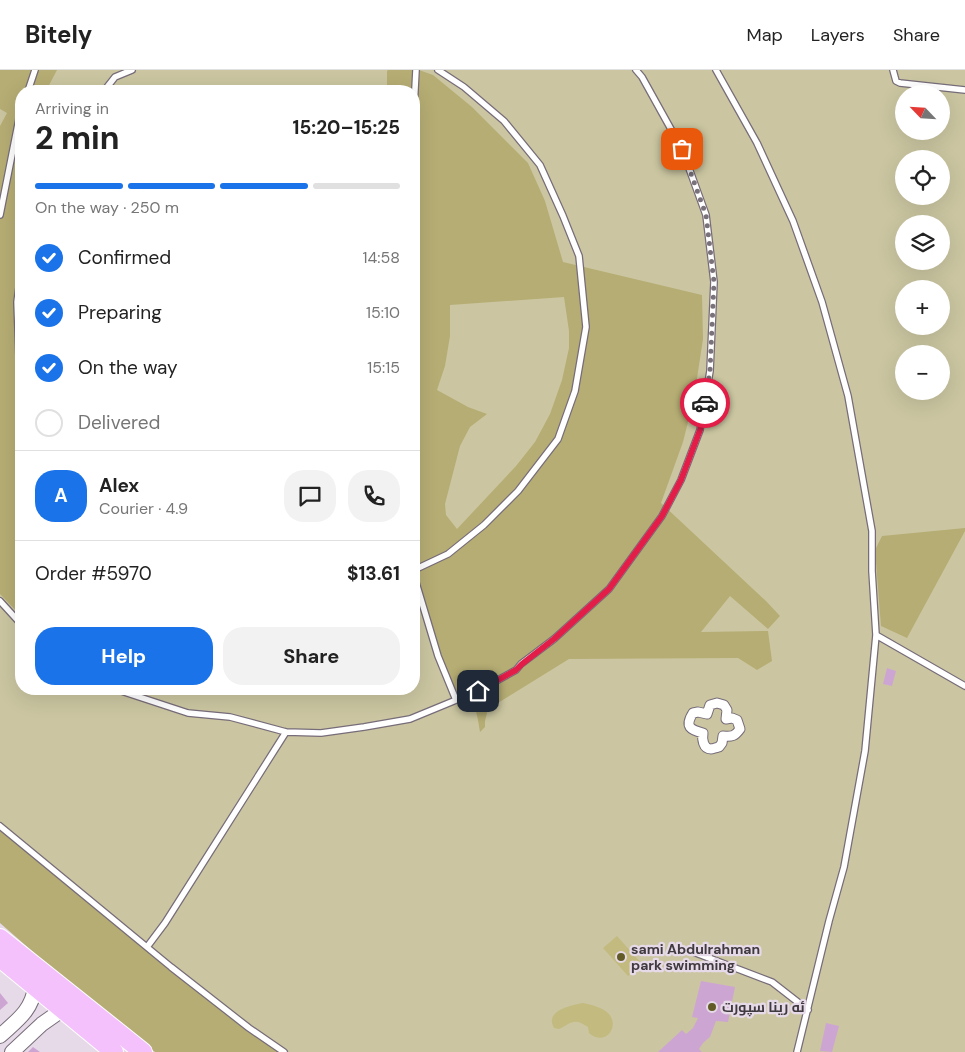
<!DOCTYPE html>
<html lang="en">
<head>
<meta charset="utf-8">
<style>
	:root { --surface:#fff; --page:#f2f2f2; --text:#222; --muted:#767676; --line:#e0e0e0; --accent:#1a73e8 }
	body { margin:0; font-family:"DM Sans",Cairo,sans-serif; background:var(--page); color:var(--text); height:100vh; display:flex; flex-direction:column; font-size:19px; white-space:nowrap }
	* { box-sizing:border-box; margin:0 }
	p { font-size:16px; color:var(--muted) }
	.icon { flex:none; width:28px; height:28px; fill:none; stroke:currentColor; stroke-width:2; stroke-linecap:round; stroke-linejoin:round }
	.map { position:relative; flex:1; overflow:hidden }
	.panel { position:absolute; left:15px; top:15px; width:405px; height:610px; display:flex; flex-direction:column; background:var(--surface); border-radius:20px; box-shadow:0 5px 20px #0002 }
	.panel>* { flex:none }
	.needle { width:32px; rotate:295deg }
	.buttons { position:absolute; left:895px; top:15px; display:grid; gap:10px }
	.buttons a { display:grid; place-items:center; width:55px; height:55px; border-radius:50%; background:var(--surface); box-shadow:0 5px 20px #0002; font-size:25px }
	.pin { position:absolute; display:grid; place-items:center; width:42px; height:42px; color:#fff; margin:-21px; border-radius:10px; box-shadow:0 2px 8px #0006 }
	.courier { position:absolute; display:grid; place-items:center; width:50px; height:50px; margin:-25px; border:4px solid #e11d48; border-radius:50%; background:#fff; color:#222; box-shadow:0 1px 6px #0007 }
	.summary em { font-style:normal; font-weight:700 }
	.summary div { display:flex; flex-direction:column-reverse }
	.summary { display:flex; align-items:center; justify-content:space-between; height:85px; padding:0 20px }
	h1 { font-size:32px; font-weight:700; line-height:38px }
	.bar { display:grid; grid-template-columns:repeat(4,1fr); gap:8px 5px; align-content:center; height:60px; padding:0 20px }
	.bar i { height:6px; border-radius:4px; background:var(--line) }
	.bar .current { background:var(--accent) }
	.bar p { grid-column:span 4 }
	.line { display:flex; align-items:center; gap:12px; padding:0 20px; border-top:1px solid var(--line) }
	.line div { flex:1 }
	.round { display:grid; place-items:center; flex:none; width:52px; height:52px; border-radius:20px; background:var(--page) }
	ol { padding:0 20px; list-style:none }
	li { display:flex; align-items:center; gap:15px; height:55px }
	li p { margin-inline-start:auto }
	li .icon { padding:5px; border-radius:50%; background:var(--accent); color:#fff; stroke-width:4 }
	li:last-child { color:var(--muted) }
	li i { width:28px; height:28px; border:2px solid var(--line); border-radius:50% }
	.action { display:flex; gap:10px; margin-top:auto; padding:10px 20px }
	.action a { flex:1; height:58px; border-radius:20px; background:var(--accent); color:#fff; font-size:20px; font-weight:700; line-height:58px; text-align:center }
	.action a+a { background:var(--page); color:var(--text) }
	header { display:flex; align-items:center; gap:30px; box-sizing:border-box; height:70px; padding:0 25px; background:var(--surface); border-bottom:1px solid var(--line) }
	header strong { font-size:24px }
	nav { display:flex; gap:28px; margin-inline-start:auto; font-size:18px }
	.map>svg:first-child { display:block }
	.green { fill:#cbc6a1; fill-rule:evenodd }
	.forest { fill:#b6ad74; fill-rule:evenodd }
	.water { fill:#c3ba80 }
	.building { fill:#cda5d3 }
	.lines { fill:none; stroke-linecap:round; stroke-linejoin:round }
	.service-casing { stroke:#776c79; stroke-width:8 }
	.pedestrian-casing { stroke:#776c79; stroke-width:11 }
	.tertiary-casing { stroke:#776c79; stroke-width:16 }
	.primary-casing { stroke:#fff; stroke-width:20 }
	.service { stroke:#fff; stroke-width:5.5 }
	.pedestrian { stroke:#fff; stroke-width:9 }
	.tertiary { stroke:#fff; stroke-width:14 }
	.primary { stroke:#f4c1fc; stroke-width:18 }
	.done { stroke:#7a727a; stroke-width:5; stroke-dasharray:0 9 }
	.route { stroke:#e11d48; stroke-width:6 }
	.poi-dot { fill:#625b27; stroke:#e7dae8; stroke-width:2 }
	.labels { text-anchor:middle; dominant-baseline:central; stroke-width:4.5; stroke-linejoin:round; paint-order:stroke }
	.poi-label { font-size:14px; font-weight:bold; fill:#3f3a3f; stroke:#e7dae8; text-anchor:start }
</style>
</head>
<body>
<header>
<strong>Bitely</strong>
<nav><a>Map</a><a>Layers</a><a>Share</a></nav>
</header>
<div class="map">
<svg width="965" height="982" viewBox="0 0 965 982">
	<rect width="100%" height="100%" fill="#e7dae8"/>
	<!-- green -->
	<path class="green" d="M0,0H965V982H174L0,844ZM21,21H414V619H21ZM904,24H941V61H904ZM904,89H941V126H904ZM904,154H941V191H904ZM904,219H941V256H904ZM904,284H941V321H904Z"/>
	<!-- forest -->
	<path class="forest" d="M0,0H57L46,21H21V546L0,524V56L7,43L0,39Z
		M388,0H419L433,5L472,37L528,93L545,131L563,192L702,225L703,269L694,328L683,372L661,433L766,531L780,546L768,559L730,526L701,562L768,561L772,591L757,600L738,588L569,589L488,639L485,651V657L480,662C478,649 476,636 469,625L456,630L414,506V21H387V1ZM564,227L569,261V278L562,310L550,344L535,372L516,396L457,459L446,445L445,434L460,376L470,357L487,344L468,337L437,320L445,296L450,266V235Z
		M965,458V461L907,568L881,556L875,480L882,466Z
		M0,754L143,874L283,982H155L97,938L0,853Z"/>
	<!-- water -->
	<path class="water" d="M617,866L642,894L628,906L603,878Z
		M583,933C592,935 602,937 609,944C620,957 605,977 589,963L588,957C574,947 571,953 559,959L554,958C544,941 571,935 583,933Z"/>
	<!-- building -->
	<path class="building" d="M887,598L896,601L892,616L883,614Z
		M701,911L735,917L728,952L716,951L710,967L703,973L699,979L702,982H658L682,960L686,964L693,958L698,948L692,947Z
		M0,923L8,933L0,940Z
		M826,953L839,956L832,982L820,981Z
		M33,977L40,982H28Z"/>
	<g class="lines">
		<!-- service casing -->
		<g class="service-casing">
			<path id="service" d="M716,0L757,73L793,151L822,232L848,326L872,461V501L876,565L865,681L844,797L829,851L797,982
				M893,0L896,11L900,13L965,20
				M28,21L35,0
				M104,21L115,7L132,0
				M414,38L416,0
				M0,145L21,39
				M21,203L17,232L19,285L21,294
				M414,500L448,484L484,455L518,421L558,369L575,321L586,257L579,186L563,146L540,95L504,51L464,17L438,0
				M414,506L438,586L456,630
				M0,531L21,554
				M876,565L965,616
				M115,619L188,643L230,647L286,662L321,663L364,657L410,649L478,621L516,600L521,594L554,569L609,519L662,446L681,410L700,360L710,301L714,212L706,145L682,79L642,7L636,0
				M0,756L171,897L249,958L284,982
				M147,877L165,853L286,662
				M688,880L772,912L808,940"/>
		</g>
		<!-- pedestrian casing -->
		<g class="pedestrian-casing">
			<path id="pedestrian" d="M717,633L724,635L727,640L726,649L732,648L737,650L740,659C735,666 732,667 723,666L722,673L719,677C718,677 712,679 711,679C703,679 702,669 703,663C691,660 684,657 693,643L698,642L707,644L710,635Z"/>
		</g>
		<!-- tertiary casing -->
		<g class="tertiary-casing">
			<path id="tertiary" d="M0,966C16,951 32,941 35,917
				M12,982L42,954L62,940"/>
		</g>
		<!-- primary casing -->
		<g class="primary-casing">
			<path id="primary" d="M0,868L143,982
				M0,888L114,982"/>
		</g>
		<!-- service -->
		<use href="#service" class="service"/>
		<!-- pedestrian -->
		<use href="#pedestrian" class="pedestrian"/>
		<!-- tertiary -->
		<use href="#tertiary" class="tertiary"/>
		<!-- primary -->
		<use href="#primary" class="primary"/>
	</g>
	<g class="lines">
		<!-- done -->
		<path class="done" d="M682,79L706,145L714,212L710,301L705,333"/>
		<!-- route -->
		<path class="route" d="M478,621L516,600L522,594L554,569L609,519L662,446L681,410L700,360L705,333"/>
	</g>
	<!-- markers -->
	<g class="poi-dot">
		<circle cx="621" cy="887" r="5"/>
		<circle cx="712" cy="937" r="5"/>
	</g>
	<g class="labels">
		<!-- poi labels -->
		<g class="poi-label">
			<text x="631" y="879">sami Abdulrahman<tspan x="631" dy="16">park swimming</tspan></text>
			<text x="722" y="937">ئه رينا سپورت</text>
		</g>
	</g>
</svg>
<div class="buttons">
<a><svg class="needle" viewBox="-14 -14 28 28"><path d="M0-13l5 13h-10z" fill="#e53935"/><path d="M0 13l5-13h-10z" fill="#767676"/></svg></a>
<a><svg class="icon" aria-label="locate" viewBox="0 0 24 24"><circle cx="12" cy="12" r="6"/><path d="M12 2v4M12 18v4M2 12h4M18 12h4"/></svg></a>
<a><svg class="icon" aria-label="layers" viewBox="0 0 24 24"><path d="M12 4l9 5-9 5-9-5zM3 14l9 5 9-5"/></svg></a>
<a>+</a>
<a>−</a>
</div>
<div class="pin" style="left:682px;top:79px;background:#ea580c"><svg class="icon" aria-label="bag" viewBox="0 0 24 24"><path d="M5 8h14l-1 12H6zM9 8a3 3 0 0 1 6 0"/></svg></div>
<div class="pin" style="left:478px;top:621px;background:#1f2937"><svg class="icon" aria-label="home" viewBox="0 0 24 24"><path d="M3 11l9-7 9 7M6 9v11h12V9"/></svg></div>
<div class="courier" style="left:705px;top:333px"><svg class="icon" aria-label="car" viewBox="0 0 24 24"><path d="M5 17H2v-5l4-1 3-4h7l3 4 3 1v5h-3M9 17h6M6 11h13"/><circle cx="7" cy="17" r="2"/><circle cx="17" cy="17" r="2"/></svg></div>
<section class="panel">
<div class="summary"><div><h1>2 min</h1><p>Arriving in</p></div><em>15:20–15:25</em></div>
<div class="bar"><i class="current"></i><i class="current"></i><i class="current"></i><i></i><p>On the way · 250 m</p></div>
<ol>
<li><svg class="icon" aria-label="check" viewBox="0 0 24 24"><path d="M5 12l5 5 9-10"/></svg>Confirmed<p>14:58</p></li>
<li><svg class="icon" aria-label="check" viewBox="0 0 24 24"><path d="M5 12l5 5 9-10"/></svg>Preparing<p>15:10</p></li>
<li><svg class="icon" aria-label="check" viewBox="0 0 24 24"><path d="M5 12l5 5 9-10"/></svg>On the way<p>15:15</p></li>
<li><i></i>Delivered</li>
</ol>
<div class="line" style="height:90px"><b class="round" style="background:var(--accent);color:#fff">A</b><div><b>Alex</b><p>Courier · 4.9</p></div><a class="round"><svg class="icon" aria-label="chat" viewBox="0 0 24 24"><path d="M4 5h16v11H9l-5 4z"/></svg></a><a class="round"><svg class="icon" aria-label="phone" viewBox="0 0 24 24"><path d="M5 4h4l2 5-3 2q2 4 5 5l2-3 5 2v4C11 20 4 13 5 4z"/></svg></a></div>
<div class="line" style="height:65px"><div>Order #5970</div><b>$13.61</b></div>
<div class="action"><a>Help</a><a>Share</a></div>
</section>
</div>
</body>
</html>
